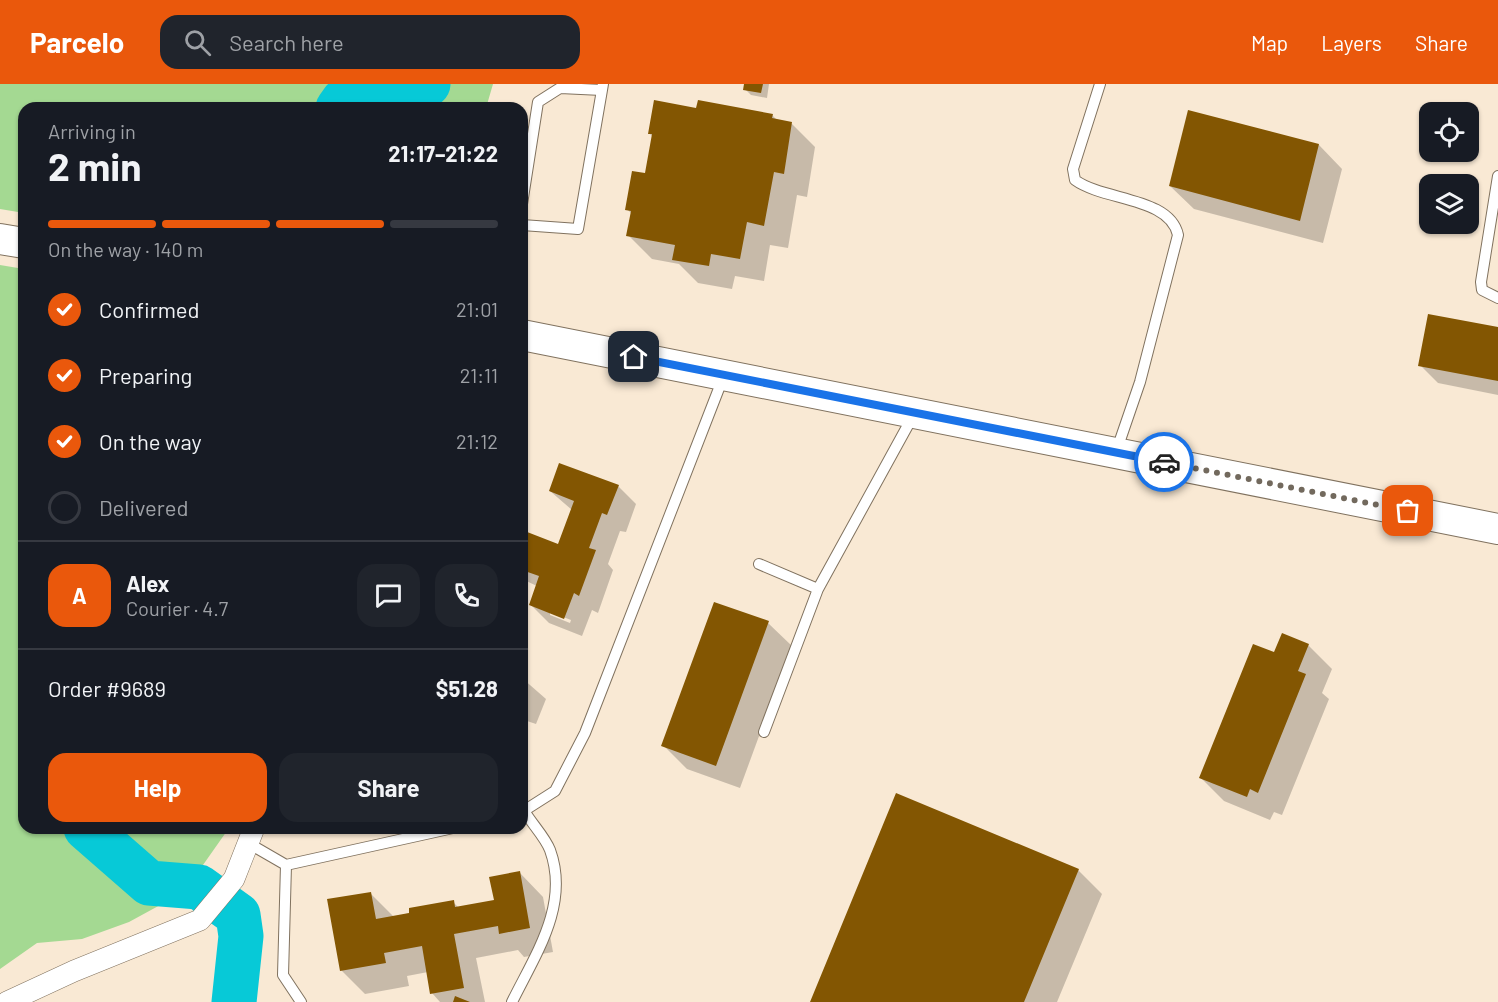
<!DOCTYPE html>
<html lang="en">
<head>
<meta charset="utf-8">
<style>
	:root { --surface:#171b24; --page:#20242c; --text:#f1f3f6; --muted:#9ea1a6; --line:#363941; --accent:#ea580c }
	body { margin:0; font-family:Barlow,sans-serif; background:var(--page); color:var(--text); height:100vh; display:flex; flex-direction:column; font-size:22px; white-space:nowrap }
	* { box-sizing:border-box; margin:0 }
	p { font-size:20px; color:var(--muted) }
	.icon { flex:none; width:33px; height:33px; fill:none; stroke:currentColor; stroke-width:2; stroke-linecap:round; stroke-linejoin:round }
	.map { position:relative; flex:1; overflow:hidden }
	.drawer { position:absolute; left:18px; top:18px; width:510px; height:732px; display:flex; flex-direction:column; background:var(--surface); border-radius:18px; box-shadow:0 2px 4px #0004 }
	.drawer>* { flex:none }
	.fabs { position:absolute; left:1419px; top:18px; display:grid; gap:12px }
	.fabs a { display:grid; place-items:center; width:60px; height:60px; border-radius:12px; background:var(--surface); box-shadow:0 2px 4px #0004; font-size:30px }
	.pin { position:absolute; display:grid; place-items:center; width:51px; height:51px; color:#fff; margin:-26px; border-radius:12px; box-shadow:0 3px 9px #0006 }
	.courier { position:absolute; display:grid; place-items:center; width:60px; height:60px; margin:-30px; border:4px solid #1a73e8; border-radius:50%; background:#fff; color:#222; box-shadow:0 2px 8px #0007 }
	.summary em { font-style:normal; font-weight:700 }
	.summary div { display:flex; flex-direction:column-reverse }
	.summary { display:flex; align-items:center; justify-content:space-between; height:102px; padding:0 30px }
	h1 { font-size:39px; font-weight:700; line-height:45px }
	.bar { display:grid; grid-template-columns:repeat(4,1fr); gap:9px 6px; align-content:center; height:72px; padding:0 30px }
	.bar i { height:8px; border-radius:4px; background:var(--line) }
	.bar .on { background:var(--accent) }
	.bar p { grid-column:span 4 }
	.line { display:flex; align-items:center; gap:15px; padding:0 30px; border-top:2px solid var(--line) }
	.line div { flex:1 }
	.round { display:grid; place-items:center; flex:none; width:63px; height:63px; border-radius:18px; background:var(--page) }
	ol { padding:0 30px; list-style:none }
	li { display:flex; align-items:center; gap:18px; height:66px }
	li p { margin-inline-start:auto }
	li .icon { padding:6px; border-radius:50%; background:var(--accent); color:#fff; stroke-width:4 }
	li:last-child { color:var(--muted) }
	li i { width:33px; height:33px; border:3px solid var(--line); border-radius:50% }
	.cta { display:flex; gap:12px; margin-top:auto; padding:12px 30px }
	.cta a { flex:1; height:69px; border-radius:18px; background:var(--accent); color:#fff; font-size:24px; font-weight:700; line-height:69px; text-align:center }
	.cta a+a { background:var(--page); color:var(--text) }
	header { display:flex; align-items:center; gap:36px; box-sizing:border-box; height:84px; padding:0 30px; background:var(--accent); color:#fff }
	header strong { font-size:28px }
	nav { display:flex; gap:33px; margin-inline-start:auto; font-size:21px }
	.search { width:420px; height:54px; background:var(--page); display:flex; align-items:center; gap:15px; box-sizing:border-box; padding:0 21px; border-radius:18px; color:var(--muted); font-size:22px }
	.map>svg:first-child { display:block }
	.green { fill:#a4d992 }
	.shadow { fill:#0003; fill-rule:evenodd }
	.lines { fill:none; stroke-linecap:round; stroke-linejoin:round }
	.river { stroke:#07c9d7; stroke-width:45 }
	.building { fill:#835602 }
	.lane-casing { stroke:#80725f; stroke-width:12 }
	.street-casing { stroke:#80725f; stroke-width:22 }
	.secondary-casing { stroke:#80725f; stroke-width:32 }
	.lane { stroke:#fff; stroke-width:10 }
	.street { stroke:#fff; stroke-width:21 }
	.secondary { stroke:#fff; stroke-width:30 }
	.done { stroke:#72695d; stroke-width:6; stroke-dasharray:0 10.8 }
	.route { stroke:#1a73e8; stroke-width:8 }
</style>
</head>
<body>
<header>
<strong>Parcelo</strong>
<div class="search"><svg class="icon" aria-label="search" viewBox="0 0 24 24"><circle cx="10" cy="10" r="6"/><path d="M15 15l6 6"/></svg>Search here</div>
<nav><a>Map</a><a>Layers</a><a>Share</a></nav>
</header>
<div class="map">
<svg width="1498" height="918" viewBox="0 0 1498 918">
	<rect width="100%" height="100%" fill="#f9e9d4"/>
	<!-- green -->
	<path class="green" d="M0,0H493L486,24H24V129L0,125Z
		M0,181L24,185V744H229L184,808L129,838L82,855L37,859L0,885Z"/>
	<!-- shadow -->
	<path class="shadow" d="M746,0H769L767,14L751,11L745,5Z
		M697,26L772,31L778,37L792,40L815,63L807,113L797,111L788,164L770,161L764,197L735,192L732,205L698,199L679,180L652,175L628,151L632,130L627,125L646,91L653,53L649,49Z
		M1189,28L1319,61L1342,85L1323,159L1194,125L1170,102Z
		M1498,245V311L1438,299L1420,281Z
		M618,402L636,420L626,448L620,447L608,480L613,486L598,529L592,526L582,552L549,539L531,521L537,502L522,495V448L559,462L572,426L550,407ZM550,528L571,536L570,539L550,531Z
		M768,539L792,562L740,704L687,685L663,661Z
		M1308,561L1332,585L1322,609L1329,615L1282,731L1274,728L1270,736L1224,717L1200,693L1275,570Z
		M522,594L546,615L536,640L524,636L522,641Z
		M1078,786L1102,810L1057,918H811Z
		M520,789L543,813L553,868L524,873L518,866L476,874L485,918H440L432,909L428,888L407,892L409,902L365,910L341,886L370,809L394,833L453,818L459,824L495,817Z"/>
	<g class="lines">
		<!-- river -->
		<path class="river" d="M383,0L412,14L428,0
			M338,24L343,17L380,0
			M86,744L149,799L199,803L238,831L241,852L234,918"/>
	</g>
	<!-- building -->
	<path class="building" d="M744,0H763L761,9L743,6Z
		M654,16L696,24L698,16L773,30L772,34L792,38L784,90L774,88L764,142L747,138L740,175L711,170L709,182L672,176L675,161L626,152L631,127L625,126L632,87L645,89L652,50H648Z
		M1188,26L1319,60L1300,137L1169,102Z
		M1428,230L1498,243V297L1418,282Z
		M559,379L619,401L607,431L602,429L589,464L596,466L579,512L574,509L564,535L529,521L539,492L522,486V446L558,460L574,417L549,407Z
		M714,518L769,537L716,682L661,662Z
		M1282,549L1309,560L1298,587L1306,590L1258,709L1250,705L1247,713L1199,694L1253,560L1274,568Z
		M522,593L528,595L522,611Z
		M896,709L1079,785L1024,918H810Z
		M520,787L530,844L499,850L498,842L454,850L464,904L430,910L422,862L384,869L386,879L340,887L327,815L371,808L376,835L409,829V824L454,816L455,823L494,816L489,793Z
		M455,912L470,918H453Z"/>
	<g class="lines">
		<!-- lane casing -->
		<g class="lane-casing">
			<path id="lane" d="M1100,0L1073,85L1075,96C1104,117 1170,113 1178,151L1140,298L1116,368
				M1498,92L1481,198L1482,206L1498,214
				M522,120L538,18L560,4L602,6L603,0
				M522,141L578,145L602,6
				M759,480L818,505L913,332
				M764,648L818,505
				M522,728L555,707L585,649L723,294
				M248,759L286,781L453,744
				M286,781L283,891L301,918
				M512,918C535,871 570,821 550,766C545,753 532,740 525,728"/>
		</g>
		<!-- street casing -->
		<g class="street-casing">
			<path id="street" d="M7,918L74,887L200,836L234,795L254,744"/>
		</g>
		<!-- secondary casing -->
		<g class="secondary-casing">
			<path id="secondary" d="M0,155L24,159
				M522,251L1498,445"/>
		</g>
		<!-- lane -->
		<use href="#lane" class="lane"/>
		<!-- street -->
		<use href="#street" class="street"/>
		<!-- secondary -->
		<use href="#secondary" class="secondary"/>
	</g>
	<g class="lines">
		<!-- done -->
		<path class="done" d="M1164,378L1408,427"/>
		<!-- route -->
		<path class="route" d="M634,273L1164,378"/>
	</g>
</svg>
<div class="fabs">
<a><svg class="icon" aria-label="locate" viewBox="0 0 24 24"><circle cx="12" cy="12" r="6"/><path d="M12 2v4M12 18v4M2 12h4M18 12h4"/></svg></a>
<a><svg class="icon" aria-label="layers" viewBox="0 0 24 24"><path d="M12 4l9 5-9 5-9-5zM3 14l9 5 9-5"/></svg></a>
</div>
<div class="pin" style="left:1408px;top:427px;background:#ea580c"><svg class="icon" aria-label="bag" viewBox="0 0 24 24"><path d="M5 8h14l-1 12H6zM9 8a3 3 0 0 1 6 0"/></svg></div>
<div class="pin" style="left:634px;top:273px;background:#1f2937"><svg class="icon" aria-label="home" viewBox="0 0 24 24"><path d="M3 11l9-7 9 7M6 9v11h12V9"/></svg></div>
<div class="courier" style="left:1164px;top:378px"><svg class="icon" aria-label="car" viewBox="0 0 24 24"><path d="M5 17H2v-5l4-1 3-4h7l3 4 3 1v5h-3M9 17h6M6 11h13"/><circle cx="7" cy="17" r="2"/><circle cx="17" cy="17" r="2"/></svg></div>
<section class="drawer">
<div class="summary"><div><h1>2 min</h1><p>Arriving in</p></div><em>21:17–21:22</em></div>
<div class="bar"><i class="on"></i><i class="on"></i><i class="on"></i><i></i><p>On the way · 140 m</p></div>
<ol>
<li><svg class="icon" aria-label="check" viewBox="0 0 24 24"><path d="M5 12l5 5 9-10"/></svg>Confirmed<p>21:01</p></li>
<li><svg class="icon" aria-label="check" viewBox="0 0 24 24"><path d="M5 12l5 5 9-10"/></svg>Preparing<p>21:11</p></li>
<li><svg class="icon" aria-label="check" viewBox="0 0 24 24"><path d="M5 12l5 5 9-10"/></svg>On the way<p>21:12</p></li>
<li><i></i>Delivered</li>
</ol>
<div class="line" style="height:108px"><b class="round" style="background:var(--accent);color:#fff">A</b><div><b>Alex</b><p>Courier · 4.7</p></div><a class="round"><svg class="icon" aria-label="chat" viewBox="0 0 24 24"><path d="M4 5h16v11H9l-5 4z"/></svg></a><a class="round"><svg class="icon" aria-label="phone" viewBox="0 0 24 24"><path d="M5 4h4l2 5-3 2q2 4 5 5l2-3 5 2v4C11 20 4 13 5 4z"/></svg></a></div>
<div class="line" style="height:78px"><div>Order #9689</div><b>$51.28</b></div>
<div class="cta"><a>Help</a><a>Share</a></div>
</section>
</div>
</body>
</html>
